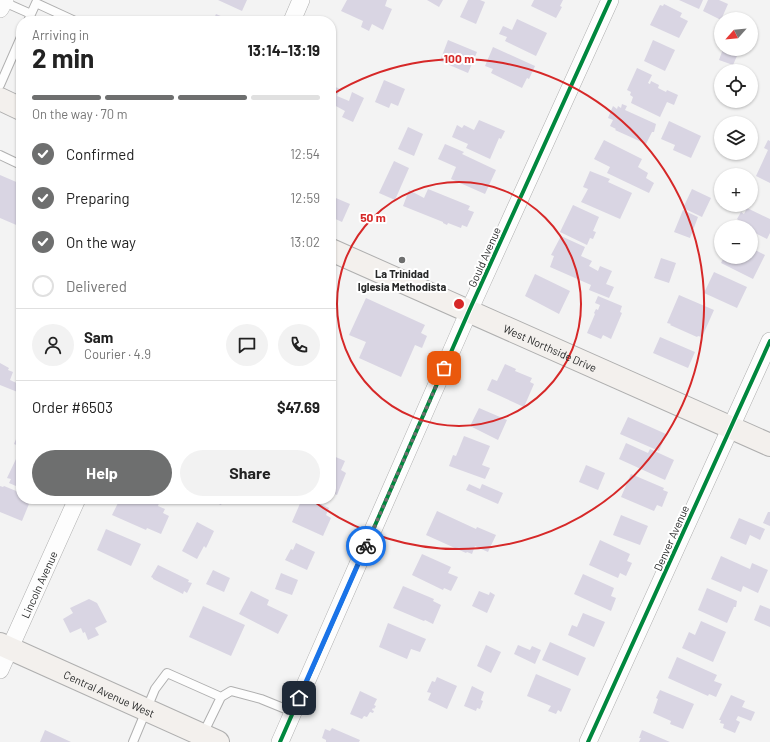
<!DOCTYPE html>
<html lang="en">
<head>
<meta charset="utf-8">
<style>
	:root { --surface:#fff; --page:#f2f2f2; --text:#222; --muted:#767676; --line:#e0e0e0; --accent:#6e6f6f }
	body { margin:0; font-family:Barlow,sans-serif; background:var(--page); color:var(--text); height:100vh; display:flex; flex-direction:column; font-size:15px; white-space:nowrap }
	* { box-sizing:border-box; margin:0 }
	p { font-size:13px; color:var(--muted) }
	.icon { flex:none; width:22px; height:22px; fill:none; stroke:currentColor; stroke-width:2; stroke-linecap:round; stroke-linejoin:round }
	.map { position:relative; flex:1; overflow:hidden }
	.panel { position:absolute; left:16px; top:16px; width:320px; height:488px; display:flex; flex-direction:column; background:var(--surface); border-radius:16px; box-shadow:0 1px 3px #0004 }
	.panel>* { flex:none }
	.needle { width:26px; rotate:243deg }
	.controls { position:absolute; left:714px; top:12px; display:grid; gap:8px }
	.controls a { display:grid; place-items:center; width:44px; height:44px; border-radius:50%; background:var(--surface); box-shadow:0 1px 3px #0004; font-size:20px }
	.pin { position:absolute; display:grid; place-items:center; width:34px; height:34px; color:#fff; margin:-17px; border-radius:8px; box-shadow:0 2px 6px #0006 }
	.courier { position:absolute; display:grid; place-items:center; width:40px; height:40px; margin:-20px; border:3px solid #1a73e8; border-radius:50%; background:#fff; color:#222; box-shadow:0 1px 5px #0007 }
	.overview em { font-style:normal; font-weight:700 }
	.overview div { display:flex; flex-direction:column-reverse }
	.overview { display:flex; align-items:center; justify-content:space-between; height:68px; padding:0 16px }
	h1 { font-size:26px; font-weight:700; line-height:30px }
	.bar { display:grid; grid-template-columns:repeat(4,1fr); gap:6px 4px; align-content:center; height:48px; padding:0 16px }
	.bar i { height:5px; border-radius:3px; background:var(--line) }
	.bar .active { background:var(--accent) }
	.bar p { grid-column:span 4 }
	.line { display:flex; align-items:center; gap:10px; padding:0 16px; border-top:1px solid var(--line) }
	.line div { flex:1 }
	.round { display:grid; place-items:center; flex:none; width:42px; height:42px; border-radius:21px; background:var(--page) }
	ol { padding:0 16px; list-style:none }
	li { display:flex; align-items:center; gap:12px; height:44px }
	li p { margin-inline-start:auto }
	li .icon { padding:4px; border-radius:50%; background:var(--accent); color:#fff; stroke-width:4 }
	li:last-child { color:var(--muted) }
	li i { width:22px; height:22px; border:2px solid var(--line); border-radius:50% }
	.button { display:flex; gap:8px; margin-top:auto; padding:8px 16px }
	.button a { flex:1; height:46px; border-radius:24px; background:var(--accent); color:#fff; font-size:16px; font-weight:700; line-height:46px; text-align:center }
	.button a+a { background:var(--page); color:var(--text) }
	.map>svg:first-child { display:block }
	.building { fill:#d9d5e3 }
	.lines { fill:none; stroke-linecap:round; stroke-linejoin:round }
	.lane-casing { stroke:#afafaf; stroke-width:10 }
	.street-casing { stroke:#afafaf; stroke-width:18 }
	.secondary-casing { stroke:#afafaf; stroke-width:24 }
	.lane { stroke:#fdfdfd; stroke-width:8 }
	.street { stroke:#fdfdfd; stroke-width:17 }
	.secondary { stroke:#f3f0ed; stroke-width:22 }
	.cycleway-casing { stroke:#fff; stroke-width:6 }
	.cycleway { stroke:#00873e; stroke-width:4 }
	.done { stroke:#6e6f6f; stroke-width:4; stroke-dasharray:0 7.2 }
	.route { stroke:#1a73e8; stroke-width:5 }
	.ring { fill:none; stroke:#d62828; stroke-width:2 }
	.poi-dot { fill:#6e6f6f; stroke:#fff; stroke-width:1.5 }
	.labels { text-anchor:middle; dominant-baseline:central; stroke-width:4; stroke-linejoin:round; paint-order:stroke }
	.street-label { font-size:11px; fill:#272828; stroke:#fff }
	.poi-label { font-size:11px; font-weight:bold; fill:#272828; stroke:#fff }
	.centre { fill:#d62828; stroke:#fff; stroke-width:2 }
	.ring-label { font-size:12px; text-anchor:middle; font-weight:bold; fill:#d62828; stroke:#fff; stroke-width:4; stroke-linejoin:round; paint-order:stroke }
</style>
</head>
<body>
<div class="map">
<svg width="770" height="742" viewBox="0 0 770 742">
	<rect width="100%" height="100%" fill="#f3f3f3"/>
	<!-- building -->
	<path class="building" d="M218,0H247L242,11Z
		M347,0H387L385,6L392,9L383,30L372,24L369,31L361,27L363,21L341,11Z
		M427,0H443L439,7Z
		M468,0H480L485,2L476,24L460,17Z
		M534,0H563L560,6L562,7L556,18L531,6Z
		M679,0H703L699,9Z
		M708,0H719L728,4L721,20L703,11Z
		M664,4L682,13L680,17L688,21L679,38L650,25L660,5L663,6Z
		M216,14L232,21H213Z
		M517,19L547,33L536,56L505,41L507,37L499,34L503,26L512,30Z
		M448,40L477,52L468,73L440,61Z
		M653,40L675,50L665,71L644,61Z
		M493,47L535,66L529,79L527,78L522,88L491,73L493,69L485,66Z
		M723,49H740L733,65L719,60Z
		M637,68L652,75L648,83L650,84L651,81L659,85L658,88L666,92L667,90L678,95L674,105L667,102L660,117L631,103L633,97L630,95L631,92L627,90Z
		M384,80L405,89L398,106L391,103L389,108L375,102Z
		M331,85L340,89L337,96L349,101L352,92L364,98L353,122L342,117L345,111L334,105L331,111Z
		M622,104L627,106L625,110L656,124L654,132H652L646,144L615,130L616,129L610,126L613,120L608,118L613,106L617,109L618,106L621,108Z
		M479,120L505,131L501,139L499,138L490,159L466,148L468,144L452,137L457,125L462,128L464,125L474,130Z
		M669,121L701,136L691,158L673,150L675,145L661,139Z
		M408,127L423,134L414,156L398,149Z
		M604,140L642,159L638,167L648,173L646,178L654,183L649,193L607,173L610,167L594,159Z
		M768,140L770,141V183L756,176L768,150L764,148Z
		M445,144L464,152L462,154L496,170L485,194L451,179L456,167L438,159Z
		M394,161L409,168L395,200L379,193Z
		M590,171L610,179L608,182L632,193L620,219L581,202L588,189L583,187Z
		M0,175L21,184V227L0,218Z
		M428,189L470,206L468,210L474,212L467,227L462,225L461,228L448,223L447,225L443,223V222L403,206L409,190L424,198Z
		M692,189L711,198L702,217L683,208Z
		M331,196L350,204L342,222L331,217Z
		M573,205L599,217L593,231L596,232L593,239L590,238L587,245L560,232Z
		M747,208L770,219V233L767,239L751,231V227H742L738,225L740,221L737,219L741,212L744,214Z
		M683,210L698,217L690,238L674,232Z
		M561,236L585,247L581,256L592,261L589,266L598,271L600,266L612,271L606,284L614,287L609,298L589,290L591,285L550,267L554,256L551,255Z
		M751,248L765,255L753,279L721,263L724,257H751Z
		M661,258L676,263L669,283L654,278Z
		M714,272L747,287L737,308L704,293Z
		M535,274L570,291L559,314L525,296Z
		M679,295L714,310L702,337L698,336L697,337L670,325L671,324L667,323Z
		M598,296L622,306L620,312L622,313L611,339L603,335L601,339L587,333L595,314L594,313L596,309L598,310L600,305L595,303Z
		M366,298L425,325L421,333L427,336L422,348L415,345L401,377L359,358L366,342L349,335Z
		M660,337L695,352L688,368L653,353Z
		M0,363L9,368L8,370L13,372L10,380L21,385L20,393L0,385Z
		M505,364L516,369L515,371L532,378L530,382L534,384L524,407L487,390L492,379L497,381Z
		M479,408L507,420L498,440L470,426Z
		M628,417L666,434L659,451L620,434Z
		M19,432L21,433V453L18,452L21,447L14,444Z
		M464,436L490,446L482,465L490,468L485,479L449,466L453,455L456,456Z
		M626,443L648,453L650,449L674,460L665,480L619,459Z
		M331,455L345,461L341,470L346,473L337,495L331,493Z
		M16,459L21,461V485L18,484L16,486L9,483L11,479L7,478Z
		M586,465L605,473L598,490L579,482Z
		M631,474L664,488L663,490L668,492L662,507L657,505L654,511L621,497Z
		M469,484L480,489L482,484L503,493L498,504L466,490Z
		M0,486L3,487L4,486L21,493V499H31L22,521L0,512Z
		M120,499H151L159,503L158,506L165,509L163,513L169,516L161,534L147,528L146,530L112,515Z
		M207,499H224L221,505Z
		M302,499H310L329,508L326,515L331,518L323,536L292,522Z
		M437,511L476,529L477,527L496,535L488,552L475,546L472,554L467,552L466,553L426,535Z
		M768,512H770V526L763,523Z
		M621,515L648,526L640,545L613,535Z
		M739,518L765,529L760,540L750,535L746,545L730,538Z
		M197,522L214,531L206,548L204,546L197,559L182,551Z
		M106,529L141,544L131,566L97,550Z
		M600,540L630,554L627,561L632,563L626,576L620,573L618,578L589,565Z
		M296,543L315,552L307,570L285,560L291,549L293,550Z
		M422,554L451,567L448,573L458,577L451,591L444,588L443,590L412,575Z
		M721,556L750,569L752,563L768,570L758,593L743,586L741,592L711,579Z
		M158,565L189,580L188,582L192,583L187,593L184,591L183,594L153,579V578L151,577Z
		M213,570L230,578L224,592L206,584Z
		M281,573L298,580L292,595L275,589Z
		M583,574L614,588L611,596L616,598L611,611L574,594Z
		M403,586L434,599L433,601L441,605L433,624L425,620L424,621L393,608Z
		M707,588L737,601L736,607H734L727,623L698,610Z
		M251,591L269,600L267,605L288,615L278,634L239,614Z
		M479,591L489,595L490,592L495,595L487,613L472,606Z
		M89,599L97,603L107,622L95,628L99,635L88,640L85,632L83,633L81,628L70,633L63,619L73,613L70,608Z
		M760,605L770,609V627L754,620Z
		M203,606L245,625L231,656L189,637Z
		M583,613L605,622L594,647L568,635L572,625L577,627Z
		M701,621L726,632L713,662L682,648L689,632L695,635Z
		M388,623L426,639L420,652L411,649L407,659L379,647Z
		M550,642L586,658L578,676L542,660Z
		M486,645L501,652L491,673L477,666Z
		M518,645L530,650L532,646L541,650L535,664L514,654Z
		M677,657L717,675L714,681L722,684L716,697L709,694L708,696L668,678Z
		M536,674L571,689L561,712L558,710L556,714L548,711L551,706L527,696Z
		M437,677L457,686L447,709L428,700L431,693L427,692L432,681L435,682Z
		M472,686L484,692L481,700L483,701L480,709L477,708L476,711L464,706Z
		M660,690L694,704L683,729L670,724L671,721L653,713L658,699L656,698Z
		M360,691L377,699L374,705L376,706L374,709L373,708L372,710L374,711L373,713L370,712L367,717L364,716L362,719L350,714Z
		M731,695L745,701L742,707L755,712L751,721L738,716L736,720L740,722L735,733L723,728L724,724L720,723L721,720H719Z
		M332,728L360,740L359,742H326V740L322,738L325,729L330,731Z
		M45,730L71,742H40Z
		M642,730L670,742H639L641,738H639Z"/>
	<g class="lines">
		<!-- lane casing -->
		<g class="lane-casing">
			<path id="lane" d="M4,2L31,14L28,21
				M31,14L36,3L75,21
				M0,85L21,37
				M0,155L21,165
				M203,734L221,697L231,691L261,699L293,712
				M133,742L155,689L167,673L221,697"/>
		</g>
		<!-- street casing -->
		<g class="street-casing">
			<g id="street">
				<path d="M0,9L5,0"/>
				<path d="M292,21L301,0"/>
				<path id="s1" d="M0,670L77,499"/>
				<path d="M280,742L469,311L610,0"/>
				<path d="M588,742L770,341"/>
			</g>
		</g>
		<!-- secondary casing -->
		<g class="secondary-casing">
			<g id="secondary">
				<path d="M0,99L21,109"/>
				<path id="s2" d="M331,250L770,445"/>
				<path id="s3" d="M0,644L218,742"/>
			</g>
		</g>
		<!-- lane -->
		<use href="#lane" class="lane"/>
		<!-- street -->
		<use href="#street" class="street"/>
		<!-- secondary -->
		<use href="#secondary" class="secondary"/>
		<!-- cycleway casing -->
		<g class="cycleway-casing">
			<path id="cycleway" d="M280,742L469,311L610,0
				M588,742L770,341"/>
		</g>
		<!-- cycleway -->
		<use href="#cycleway" class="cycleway"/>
	</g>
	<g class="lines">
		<!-- done -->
		<path class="done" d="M366,546L444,368"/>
		<!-- route -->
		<path class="route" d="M299,698L366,546"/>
	</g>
	<!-- distance rings -->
	<g class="ring">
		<circle cx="459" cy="304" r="122"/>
		<path d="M333 94A245 245 0 1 1 312 500"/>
	</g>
	<!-- markers -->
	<circle class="poi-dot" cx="402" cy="260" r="4"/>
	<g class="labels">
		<!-- street labels -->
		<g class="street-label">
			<text transform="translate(484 257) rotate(-66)">Gould Avenue</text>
			<text stroke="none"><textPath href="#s2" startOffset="240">West Northside Drive</textPath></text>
			<text transform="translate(671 538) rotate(-66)">Denver Avenue</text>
			<text stroke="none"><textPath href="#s1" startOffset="94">Lincoln Avenue</textPath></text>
			<text stroke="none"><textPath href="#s3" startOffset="120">Central Avenue West</textPath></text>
		</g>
		<!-- poi labels -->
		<g class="poi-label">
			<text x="402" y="273">La Trinidad<tspan x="402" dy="13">Iglesia Methodista</tspan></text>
		</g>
	</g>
	<circle cx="459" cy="304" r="6" class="centre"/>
	<g class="ring-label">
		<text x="459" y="63">100 m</text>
		<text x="373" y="222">50 m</text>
	</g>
</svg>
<div class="controls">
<a><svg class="needle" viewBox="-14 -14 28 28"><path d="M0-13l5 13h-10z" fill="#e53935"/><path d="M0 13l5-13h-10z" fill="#767676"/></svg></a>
<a><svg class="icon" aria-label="locate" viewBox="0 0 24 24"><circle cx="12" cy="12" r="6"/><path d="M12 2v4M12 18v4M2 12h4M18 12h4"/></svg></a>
<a><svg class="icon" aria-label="layers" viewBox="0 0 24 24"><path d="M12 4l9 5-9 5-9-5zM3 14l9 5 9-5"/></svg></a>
<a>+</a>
<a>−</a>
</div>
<div class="pin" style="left:444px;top:368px;background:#ea580c"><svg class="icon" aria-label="bag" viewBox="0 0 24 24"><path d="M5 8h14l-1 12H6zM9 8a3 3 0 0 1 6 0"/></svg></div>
<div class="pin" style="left:299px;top:698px;background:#1f2937"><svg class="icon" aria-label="home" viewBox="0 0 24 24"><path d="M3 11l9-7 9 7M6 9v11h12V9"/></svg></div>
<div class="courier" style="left:366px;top:546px"><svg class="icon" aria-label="bike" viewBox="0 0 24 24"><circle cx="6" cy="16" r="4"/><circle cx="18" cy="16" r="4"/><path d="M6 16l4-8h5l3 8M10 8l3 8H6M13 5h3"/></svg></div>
<section class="panel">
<div class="overview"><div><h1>2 min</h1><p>Arriving in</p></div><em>13:14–13:19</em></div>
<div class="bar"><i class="active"></i><i class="active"></i><i class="active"></i><i></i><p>On the way · 70 m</p></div>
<ol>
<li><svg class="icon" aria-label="check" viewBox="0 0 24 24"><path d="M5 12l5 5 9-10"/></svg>Confirmed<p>12:54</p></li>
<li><svg class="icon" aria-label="check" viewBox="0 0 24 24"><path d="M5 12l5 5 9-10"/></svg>Preparing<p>12:59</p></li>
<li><svg class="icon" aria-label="check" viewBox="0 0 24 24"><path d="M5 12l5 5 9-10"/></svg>On the way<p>13:02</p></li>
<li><i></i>Delivered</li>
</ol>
<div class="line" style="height:72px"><a class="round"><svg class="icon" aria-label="person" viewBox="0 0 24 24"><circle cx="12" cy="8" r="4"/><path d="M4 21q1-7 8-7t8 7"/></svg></a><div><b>Sam</b><p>Courier · 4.9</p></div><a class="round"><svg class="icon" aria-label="chat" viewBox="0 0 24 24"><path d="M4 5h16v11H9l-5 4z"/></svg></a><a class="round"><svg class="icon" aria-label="phone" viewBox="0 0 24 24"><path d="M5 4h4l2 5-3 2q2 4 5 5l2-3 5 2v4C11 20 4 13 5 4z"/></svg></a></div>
<div class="line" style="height:52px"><div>Order #6503</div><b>$47.69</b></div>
<div class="button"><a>Help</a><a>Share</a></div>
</section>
</div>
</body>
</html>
